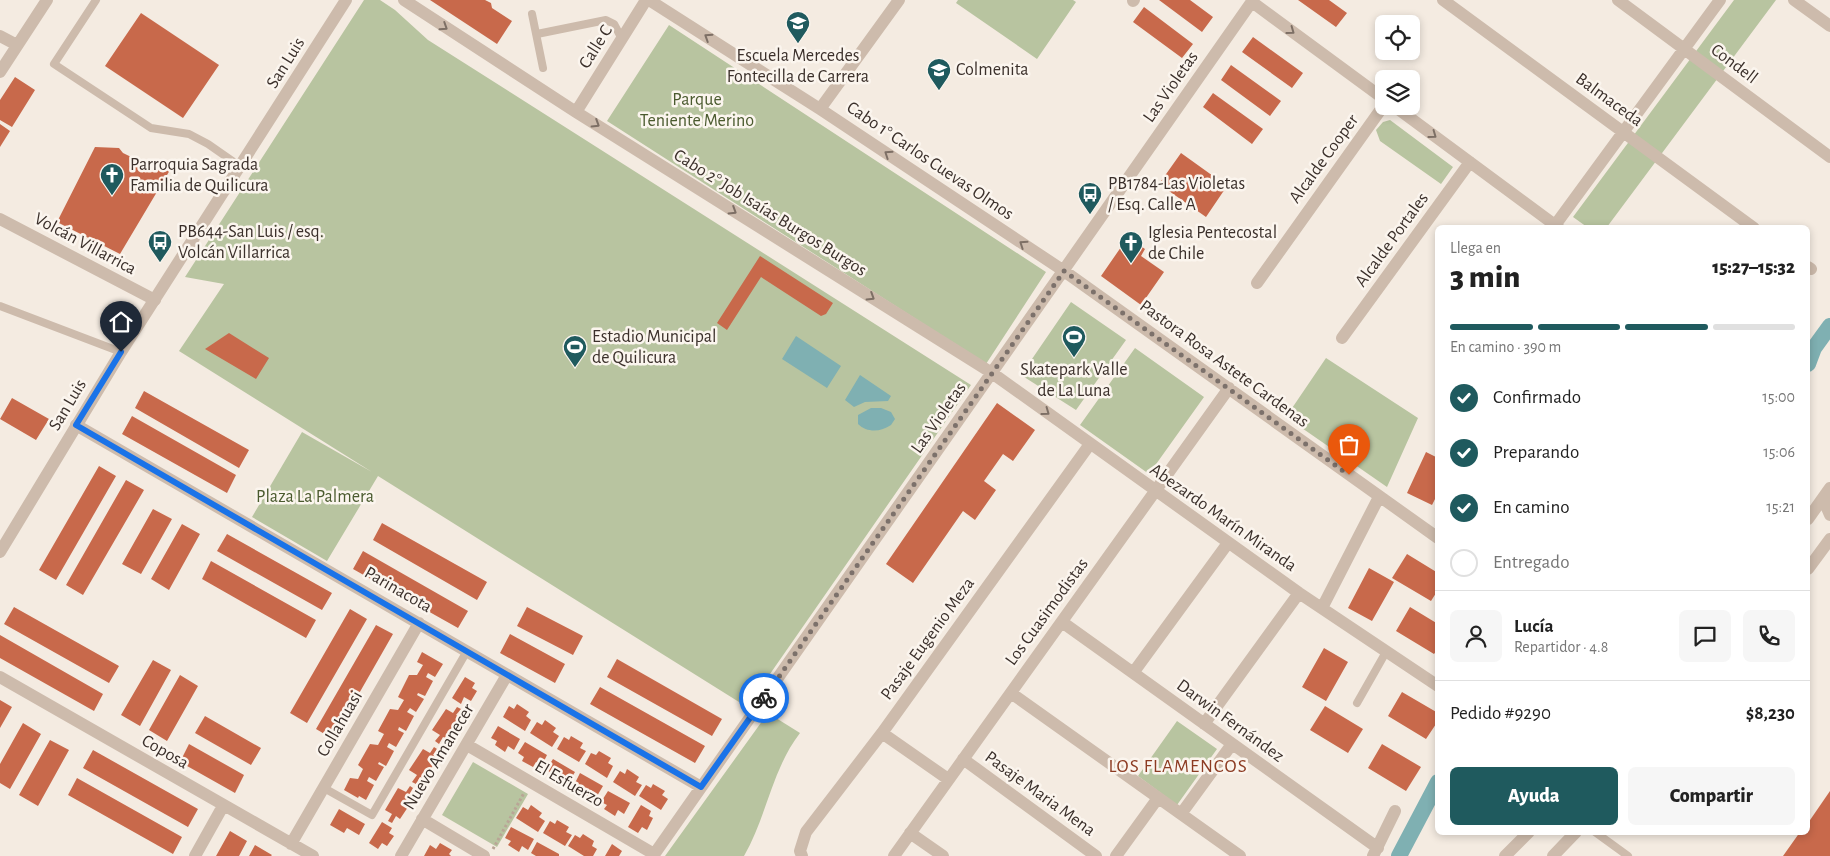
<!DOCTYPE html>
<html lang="es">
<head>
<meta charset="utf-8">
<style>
	:root { --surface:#fff; --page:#f6f6f6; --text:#222; --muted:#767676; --line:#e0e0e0; --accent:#1f5a5e }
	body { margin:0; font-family:"Alegreya Sans",sans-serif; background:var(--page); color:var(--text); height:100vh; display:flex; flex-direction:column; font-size:19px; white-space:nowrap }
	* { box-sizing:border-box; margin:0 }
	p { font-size:16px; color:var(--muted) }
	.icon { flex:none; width:28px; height:28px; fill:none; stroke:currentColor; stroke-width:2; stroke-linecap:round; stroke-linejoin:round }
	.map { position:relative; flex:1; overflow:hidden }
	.drawer { position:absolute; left:1435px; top:225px; width:375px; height:610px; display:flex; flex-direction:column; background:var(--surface); border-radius:8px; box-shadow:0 2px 8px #0003 }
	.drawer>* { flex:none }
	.fabs { position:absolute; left:1375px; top:15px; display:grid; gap:10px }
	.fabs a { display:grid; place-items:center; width:45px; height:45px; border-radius:8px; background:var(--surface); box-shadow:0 2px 8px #0003; font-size:25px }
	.pin { position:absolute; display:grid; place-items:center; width:42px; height:42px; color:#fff; margin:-51px -21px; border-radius:50% 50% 50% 0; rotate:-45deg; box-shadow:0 0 5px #0007 }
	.pin .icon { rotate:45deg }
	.courier { position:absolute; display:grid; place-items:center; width:50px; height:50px; margin:-25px; border:4px solid #1a73e8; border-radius:50%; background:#fff; color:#222; box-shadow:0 1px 6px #0007 }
	.head em { font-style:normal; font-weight:800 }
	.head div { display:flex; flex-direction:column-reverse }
	.head { display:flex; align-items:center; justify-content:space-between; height:85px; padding:0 15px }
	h1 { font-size:32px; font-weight:800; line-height:38px }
	.bar { display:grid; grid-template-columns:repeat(4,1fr); gap:8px 5px; align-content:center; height:60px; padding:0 15px }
	.bar i { height:6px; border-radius:4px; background:var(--line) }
	.bar .on { background:var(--accent) }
	.bar p { grid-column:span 4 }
	.line { display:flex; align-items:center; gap:12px; padding:0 15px; border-top:1px solid var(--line) }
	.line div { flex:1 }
	.round { display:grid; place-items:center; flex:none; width:52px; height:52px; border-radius:8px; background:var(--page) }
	ol { padding:0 15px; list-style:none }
	li { display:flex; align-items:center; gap:15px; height:55px }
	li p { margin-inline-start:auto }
	li .icon { padding:5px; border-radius:50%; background:var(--accent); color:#fff; stroke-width:4 }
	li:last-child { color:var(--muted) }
	li i { width:28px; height:28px; border:2px solid var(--line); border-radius:50% }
	.primary-button { display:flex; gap:10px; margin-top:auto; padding:10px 15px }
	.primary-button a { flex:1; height:58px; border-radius:8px; background:var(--accent); color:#fff; font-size:20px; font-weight:800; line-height:58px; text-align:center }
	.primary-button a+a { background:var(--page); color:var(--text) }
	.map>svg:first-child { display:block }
	.green { fill:#b8c4a0 }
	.water { fill:#7fb0b2 }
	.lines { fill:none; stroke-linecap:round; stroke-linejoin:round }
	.canal { stroke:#7fb0b2; stroke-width:16 }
	.building { fill:#c8694b }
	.path { stroke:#b9a596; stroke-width:3; stroke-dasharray:2.5 2.5; stroke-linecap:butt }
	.service { stroke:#cdbbac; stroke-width:8 }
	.minor { stroke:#cdbbac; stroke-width:12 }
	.tertiary { stroke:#cdbbac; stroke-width:12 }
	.oneway { stroke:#7d6f65 }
	.done { stroke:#7c716b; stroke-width:5; stroke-dasharray:0 9 }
	.route { stroke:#1a73e8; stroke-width:6 }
	.labels { text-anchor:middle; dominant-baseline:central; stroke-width:5; stroke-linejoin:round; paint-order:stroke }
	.street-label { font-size:18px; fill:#3b302b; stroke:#fbf5ee }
	.poi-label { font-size:18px; fill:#3b302b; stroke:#fbf5ee; text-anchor:start }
	.park-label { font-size:18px; fill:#4a5a2e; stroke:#fbf5ee }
	.neighbourhood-label { font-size:19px; letter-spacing:1px; fill:#8c3b22; stroke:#fbf5ee }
</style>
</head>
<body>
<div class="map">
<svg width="1830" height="856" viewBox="0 0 1830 856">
	<rect width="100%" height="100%" fill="#f4ebe1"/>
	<!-- green -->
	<path class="green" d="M364,0H380L395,10L428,40L971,385L747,707L378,476L327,561L252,517L302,432L372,472L179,351L224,284L185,277Z
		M958,0H1073L1076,2L1037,59L956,3Z
		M1734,0H1776L1607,227H1587L1573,217Z
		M669,25L1046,272L986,364L607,121Z
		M1390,120L1453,167L1441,184L1380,141L1376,130L1383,122Z
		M1071,302L1126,340L1076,410L1021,375Z
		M1135,348L1204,397L1149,474L1080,425Z
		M1326,358L1418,418L1387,487L1286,417Z
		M768,713L800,733C772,769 767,816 744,856H665Z
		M1177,721L1217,749L1177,805L1138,776Z
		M473,762L528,794L497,847L442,815Z"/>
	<!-- water -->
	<path class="water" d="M796,336L841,366L827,388L782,359Z
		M860,375L891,396L888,401L865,402L854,407L845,400Z
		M871,408H881L891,412L895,419L891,425C881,432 867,433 858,424V415Z"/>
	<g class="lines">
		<!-- canal -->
		<path class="canal" d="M1808,364L1814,348L1830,326
			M1399,856L1438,782"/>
	</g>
	<!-- building -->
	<path class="building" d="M430,0H485L491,3L492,8L512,21L497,44Z
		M1159,0H1190L1213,17L1202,32Z
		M1298,0H1329L1347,13L1336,27Z
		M1144,7L1193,44L1182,58L1133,22Z
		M141,13L219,65L183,118L105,66Z
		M1253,37L1303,73L1292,88L1242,52Z
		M1231,65L1281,101L1270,116L1221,80Z
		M15,77L35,90L12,127L0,120V100Z
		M1213,93L1263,129L1252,144L1203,107Z
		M0,124L10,131L0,147Z
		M95,147L119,148L123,153L158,170L160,167L170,170L120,254L57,222Z
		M1181,153L1227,186L1206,217L1159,184Z
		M1128,237L1145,249L1141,256L1164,272L1141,305L1101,276Z
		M760,256L833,303L826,314L821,316L761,277L727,330L717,323Z
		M229,333L269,358L256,379L205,349Z
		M144,391L249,450L239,468L135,408Z
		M12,398L49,419L36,440L0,419Z
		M997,403L1035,430L1013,461L1003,454L984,481L996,490L975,520L963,511L913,583L886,564Z
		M132,416L236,475L227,493L122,434Z
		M1426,452L1438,458V493L1432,505L1407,493Z
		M99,466L116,476L56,580L39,570Z
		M126,480L144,490L83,595L66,585Z
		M153,509L172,519L141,574L122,564Z
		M382,523L487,582L477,600L373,540Z
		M182,524L200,534L169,590L151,579Z
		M227,534L332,593L322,610L217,551Z
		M363,551L468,611L458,628L353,569Z
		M1407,554L1438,573V590L1431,601L1392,578Z
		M211,561L316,620L306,638L202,579Z
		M1369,568L1394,582L1372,621L1348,608Z
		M14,607L119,666L109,683L4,624Z
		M527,607L583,636L573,655L517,626Z
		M1410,607L1438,624V649L1434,654L1396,631Z
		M350,609L367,619L307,723L290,713Z
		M376,625L393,634L333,739L316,729Z
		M510,634L565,664L555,683L500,653Z
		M0,635L103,694L94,711L0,658Z
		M1324,648L1348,662L1326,701L1302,687Z
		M422,652L443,664L435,677L428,673L426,677L433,681L425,696L418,693L417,695L424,699L416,712L410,708L407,712L414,716L406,731L399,727L398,730L404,733L396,747L389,743L387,747L394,751L386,766L379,762L378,764L384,767L376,781L369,777L367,781L374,785L366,800L359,796L358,798L344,790L350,778L358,779L363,769L358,765L370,744L378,745L384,734L378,731L390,709L398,710L404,700L398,697L409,675H417L423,665L417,662Z
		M617,659L722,719L712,736L607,677Z
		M153,660L171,670L140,726L121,715Z
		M180,675L198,686L167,741L149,730Z
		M465,677L475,683L472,688L477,691L471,701L464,697L461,704L452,698Z
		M600,687L705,746L695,763L590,704Z
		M1402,692L1438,713V721L1426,739L1388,716Z
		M0,700L12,707L0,728Z
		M517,704L529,712L526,716L531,720L525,731L503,717L509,706L514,709Z
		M1325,706L1363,729L1348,753L1310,730Z
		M457,707L461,709L456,715L461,718L448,739L443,737L439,744L435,741L440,735L432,730L446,709L453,713Z
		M205,716L261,748L251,765L195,733Z
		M545,720L556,728L553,732L559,736L552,747L530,733L537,722L542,725Z
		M23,723L41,734L10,789L0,783V764Z
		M498,726L520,739L514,750L508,746L505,752L495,745L497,741L491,738Z
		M571,736L583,743L580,748L586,751L579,762L557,749L564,737L569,740Z
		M50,740L69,750L38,806L19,795Z
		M525,742L547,755L542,765L536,762L533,767L522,761L524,757L518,753Z
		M189,744L244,775L235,793L180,762Z
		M1382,744L1421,767L1406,791L1368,768Z
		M434,747L437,749L433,755L438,758L424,779L420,777L416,784L412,782L417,775L409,770L423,749L430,753Z
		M93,750L198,809L188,827L83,768Z
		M599,751L611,758L608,763L613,766L607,778L585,764L591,753L596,755Z
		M553,759L575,772L569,782L564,779L561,784L550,778L552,773L546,770Z
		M627,769L639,777L636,782L642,785L635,796L613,782L620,771L625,774Z
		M580,773L603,786L597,796L591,793L588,798L577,792L580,788L574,785Z
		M77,778L182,837L173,854L68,795Z
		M653,784L665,791L662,795L668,799L661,810L639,796L646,785L651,788Z
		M410,786L413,788L409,795L414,798L400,819L396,816L392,823L388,821L392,814L385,810L398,788L406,792Z
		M608,791L630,803L624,814L618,810L615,816L604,809L607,805L601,802Z
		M1830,791V856H1783L1800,832H1808V823Z
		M531,805L542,813L539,817L545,821L538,832L516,818L523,807L528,810Z
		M641,805L651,811L649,816L653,818L647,830L642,827L638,833L628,827Z
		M339,809L365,824L359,835L347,828L344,833L330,825Z
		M557,820L569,827L566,832L572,835L565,846L543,833L550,821L555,824Z
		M382,822L392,828L389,833L394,836L387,846L382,843L378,849L369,843Z
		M511,827L534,839L528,850L522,846L519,852L508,845L511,841L505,838Z
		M230,831L247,841L239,856H216Z
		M583,834L594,841L592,846L597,849L593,856H584L568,846L575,835L580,838Z
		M537,842L559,854V856H536L531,853Z
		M440,843L452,850L449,854L451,856H424L430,845L436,849Z
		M612,844L622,851L619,856H605Z
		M255,845L272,855L271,856H249Z"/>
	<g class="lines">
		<!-- path -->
		<path class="path" d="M493,849L524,793"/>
		<!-- service -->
		<path class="service" d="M96,0L54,64L151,128L189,134L208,144L241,167
			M532,14L543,68
			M537,34L606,20L614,24L622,39
			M0,306L121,352
			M1357,703L1386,652
			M324,788L372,815L467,651
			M1595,832L1628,856"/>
		<!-- minor -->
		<path class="minor" d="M404,0L576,112L992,373L1299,593L1438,686
			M649,0L820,109L1064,271L1438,538
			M1443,0L1754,228
			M1618,0L1830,157
			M1794,0L1830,26
			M1133,1L1134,0
			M1252,2L1384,99
			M0,36L17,45
			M0,72L47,0
			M1394,106L1559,228
			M820,109L899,0
			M576,112L646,0
			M0,219L155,300
			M1553,228L1720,0
			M1808,267L1811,269
			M1257,283L1384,105
			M1342,338L1470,162
			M76,425L701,787
			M1827,492V508L1830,515
			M1808,519L1830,488
			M1808,569L1830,539
			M1322,608L1379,497
			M1062,622L1378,848
			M1133,673L1228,543
			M0,677L313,856
			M1011,693L1240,856
			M1204,724L1299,593
			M882,733L948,779
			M467,745L654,854
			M963,759L1096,856
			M1181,814L1232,744
			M422,819L484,856
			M910,833L943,856
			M291,844L419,623
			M195,856L223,806
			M401,856L507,675
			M653,856L1253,0
			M802,856L800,851L806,832L882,733L1090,444
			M894,856L1229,388
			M1116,856L1158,798
			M1373,856L1395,811
			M1505,856L1529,832
			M1553,856L1576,832"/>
		<!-- tertiary -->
		<path class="tertiary" d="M0,552L121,352L346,0"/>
	</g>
	<!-- one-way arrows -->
	<defs><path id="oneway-chevron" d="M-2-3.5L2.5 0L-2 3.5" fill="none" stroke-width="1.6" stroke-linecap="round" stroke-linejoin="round" transform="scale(1.25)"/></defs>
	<g class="oneway">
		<use href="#oneway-chevron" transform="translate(444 27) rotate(33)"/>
		<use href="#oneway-chevron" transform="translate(1291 31) rotate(36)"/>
		<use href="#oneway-chevron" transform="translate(708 37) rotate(-147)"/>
		<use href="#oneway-chevron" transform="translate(596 124) rotate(32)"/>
		<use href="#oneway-chevron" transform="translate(1433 135) rotate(36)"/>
		<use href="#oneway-chevron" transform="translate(888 154) rotate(-146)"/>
		<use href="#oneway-chevron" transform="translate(733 211) rotate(32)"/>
		<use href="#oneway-chevron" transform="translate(1023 244) rotate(-146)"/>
		<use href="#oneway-chevron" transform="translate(871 297) rotate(32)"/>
		<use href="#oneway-chevron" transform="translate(1046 412) rotate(36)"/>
	</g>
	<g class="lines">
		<!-- done -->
		<path class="done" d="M764,698L1064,271L1349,475"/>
		<!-- route -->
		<path class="route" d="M121,352L76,425L701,787L764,698"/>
	</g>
	<!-- icons -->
	<defs>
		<g id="school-pin" transform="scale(1.25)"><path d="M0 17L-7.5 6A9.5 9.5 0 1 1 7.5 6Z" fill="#1f5a5e" stroke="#fbf5ee"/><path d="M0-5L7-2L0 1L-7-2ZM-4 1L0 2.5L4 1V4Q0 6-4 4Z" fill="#fff"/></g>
		<g id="church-pin" transform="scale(1.25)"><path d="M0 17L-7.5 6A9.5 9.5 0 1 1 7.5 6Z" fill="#1f5a5e" stroke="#fbf5ee"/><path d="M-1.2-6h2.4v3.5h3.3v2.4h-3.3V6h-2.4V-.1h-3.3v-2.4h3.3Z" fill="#fff"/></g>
		<g id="bus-pin" transform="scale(1.25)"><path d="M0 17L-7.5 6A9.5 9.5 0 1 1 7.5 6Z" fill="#1f5a5e" stroke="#fbf5ee"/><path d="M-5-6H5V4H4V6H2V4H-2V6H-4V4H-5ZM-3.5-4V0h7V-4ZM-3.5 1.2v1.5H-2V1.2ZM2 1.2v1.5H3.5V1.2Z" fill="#fff"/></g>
		<g id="stadium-pin" transform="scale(1.25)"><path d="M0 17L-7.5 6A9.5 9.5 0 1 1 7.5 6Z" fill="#1f5a5e" stroke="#fbf5ee"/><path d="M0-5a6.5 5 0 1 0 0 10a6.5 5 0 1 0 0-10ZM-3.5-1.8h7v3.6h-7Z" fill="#fff"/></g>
	</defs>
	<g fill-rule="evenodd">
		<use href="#school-pin" x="798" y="23"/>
		<use href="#school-pin" x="939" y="70"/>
		<use href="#church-pin" x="112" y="175"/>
		<use href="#bus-pin" x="1090" y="194"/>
		<use href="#bus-pin" x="160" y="242"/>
		<use href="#church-pin" x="1131" y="243"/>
		<use href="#stadium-pin" x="1074" y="337"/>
		<use href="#stadium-pin" x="575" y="347"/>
	</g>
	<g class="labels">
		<!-- street labels -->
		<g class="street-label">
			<text transform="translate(596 47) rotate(-58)">Calle C</text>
			<text transform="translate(286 63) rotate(-58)">San Luis</text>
			<text transform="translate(1734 64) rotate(37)">Condell</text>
			<text transform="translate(1171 87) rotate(-55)">Las Violetas</text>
			<text transform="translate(1609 100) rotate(36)">Balmaceda</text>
			<text transform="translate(1324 159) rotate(-54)">Alcalde Cooper</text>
			<text transform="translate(930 161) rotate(34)">Cabo 1° Carlos Cuevas Olmos</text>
			<text transform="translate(770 213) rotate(32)">Cabo 2° Job Isaías Burgos Burgos</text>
			<text transform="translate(1392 240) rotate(-54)">Alcalde Portales</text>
			<text transform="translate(85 244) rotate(28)">Volcán Villarrica</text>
			<text transform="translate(1224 364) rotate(36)">Pastora Rosa Astete Cardenas</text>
			<text transform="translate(68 405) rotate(-59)">San Luis</text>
			<text transform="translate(939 418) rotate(-55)">Las Violetas</text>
			<text transform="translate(1223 518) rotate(35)">Abezardo Marín Miranda</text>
			<text transform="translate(398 590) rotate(30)">Parinacota</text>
			<text transform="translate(1047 612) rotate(-54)">Los Cuasimodistas</text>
			<text transform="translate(928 639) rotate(-54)">Pasaje Eugenio Meza</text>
			<text transform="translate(1230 721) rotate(36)">Darwin Fernández</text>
			<text transform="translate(340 724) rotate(-60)">Collahuasi</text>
			<text transform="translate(165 752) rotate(30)">Coposa</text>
			<text transform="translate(439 757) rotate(-59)">Nuevo Amanecer</text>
			<text transform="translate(569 784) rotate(30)">El Esfuerzo</text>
			<text transform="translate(1040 794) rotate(36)">Pasaje Maria Mena</text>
		</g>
		<!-- poi labels -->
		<g class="poi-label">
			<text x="798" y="56" text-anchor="middle">Escuela Mercedes<tspan x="798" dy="21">Fontecilla de Carrera</tspan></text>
			<text x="956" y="70">Colmenita</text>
			<text x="130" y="165">Parroquia Sagrada<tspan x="130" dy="21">Familia de Quilicura</tspan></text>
			<text x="1108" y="184">PB1784-Las Violetas<tspan x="1108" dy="21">/ Esq. Calle A</tspan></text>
			<text x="178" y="232">PB644-San Luis / esq.<tspan x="178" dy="21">Volcán Villarrica</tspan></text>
			<text x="1148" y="233">Iglesia Pentecostal<tspan x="1148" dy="21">de Chile</tspan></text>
			<text x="592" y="337">Estadio Municipal<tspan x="592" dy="21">de Quilicura</tspan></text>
			<text x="1074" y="370" text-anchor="middle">Skatepark Valle<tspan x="1074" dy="21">de La Luna</tspan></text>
		</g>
		<!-- park labels -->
		<g class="park-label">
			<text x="697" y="100">Parque<tspan x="697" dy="21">Teniente Merino</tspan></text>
			<text x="315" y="497">Plaza La Palmera</text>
		</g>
		<!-- neighbourhood labels -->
		<g class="neighbourhood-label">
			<text x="1178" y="766">LOS FLAMENCOS</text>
		</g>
	</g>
</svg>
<div class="fabs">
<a><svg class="icon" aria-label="locate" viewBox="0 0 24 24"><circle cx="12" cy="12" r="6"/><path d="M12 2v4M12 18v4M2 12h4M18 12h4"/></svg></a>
<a><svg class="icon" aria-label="layers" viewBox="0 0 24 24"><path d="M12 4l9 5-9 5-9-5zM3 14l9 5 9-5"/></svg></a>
</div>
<div class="pin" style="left:1349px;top:475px;background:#ea580c"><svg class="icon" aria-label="bag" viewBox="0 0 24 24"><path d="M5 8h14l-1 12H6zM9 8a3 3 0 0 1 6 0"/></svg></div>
<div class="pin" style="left:121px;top:352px;background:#1f2937"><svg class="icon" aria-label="home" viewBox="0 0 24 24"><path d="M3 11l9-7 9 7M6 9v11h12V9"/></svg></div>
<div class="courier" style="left:764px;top:698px"><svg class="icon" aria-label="bike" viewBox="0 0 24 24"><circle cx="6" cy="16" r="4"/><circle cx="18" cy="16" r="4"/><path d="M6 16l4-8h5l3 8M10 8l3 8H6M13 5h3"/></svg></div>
<section class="drawer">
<div class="head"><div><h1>3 min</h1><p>Llega en</p></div><em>15:27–15:32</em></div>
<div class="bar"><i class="on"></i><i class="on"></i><i class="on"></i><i></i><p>En camino · 390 m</p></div>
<ol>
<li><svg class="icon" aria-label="check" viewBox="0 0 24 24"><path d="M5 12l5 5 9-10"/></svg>Confirmado<p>15:00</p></li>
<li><svg class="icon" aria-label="check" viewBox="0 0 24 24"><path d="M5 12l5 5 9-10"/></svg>Preparando<p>15:06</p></li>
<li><svg class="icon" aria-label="check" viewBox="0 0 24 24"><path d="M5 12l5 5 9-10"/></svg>En camino<p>15:21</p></li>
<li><i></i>Entregado</li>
</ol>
<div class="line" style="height:90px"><a class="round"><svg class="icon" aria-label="person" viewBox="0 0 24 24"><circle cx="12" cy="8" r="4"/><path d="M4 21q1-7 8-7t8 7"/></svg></a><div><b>Lucía</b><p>Repartidor · 4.8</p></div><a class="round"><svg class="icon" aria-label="chat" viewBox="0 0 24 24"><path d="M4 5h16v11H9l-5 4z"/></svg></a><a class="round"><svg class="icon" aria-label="phone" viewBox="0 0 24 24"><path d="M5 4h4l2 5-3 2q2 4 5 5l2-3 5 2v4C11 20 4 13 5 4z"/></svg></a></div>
<div class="line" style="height:65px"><div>Pedido #9290</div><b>$8,230</b></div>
<div class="primary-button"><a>Ayuda</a><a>Compartir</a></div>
</section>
</div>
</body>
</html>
